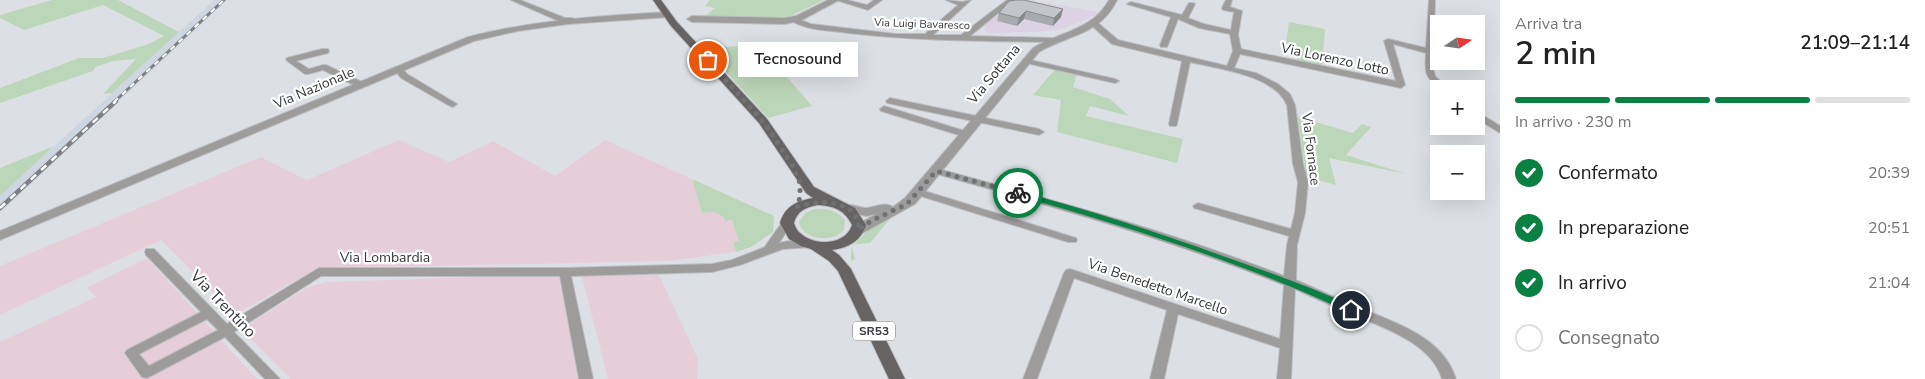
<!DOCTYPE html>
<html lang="it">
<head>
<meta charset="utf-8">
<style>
	:root { --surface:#fff; --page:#f6f6f6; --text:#222; --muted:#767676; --line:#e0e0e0; --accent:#0b8043 }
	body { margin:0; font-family:"Nunito Sans",sans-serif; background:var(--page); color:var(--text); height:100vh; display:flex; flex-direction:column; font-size:19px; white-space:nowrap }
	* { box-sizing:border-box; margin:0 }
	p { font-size:16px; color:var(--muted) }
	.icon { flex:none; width:28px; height:28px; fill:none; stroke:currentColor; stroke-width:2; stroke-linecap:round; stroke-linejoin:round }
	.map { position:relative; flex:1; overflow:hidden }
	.panel { display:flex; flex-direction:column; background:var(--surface); width:425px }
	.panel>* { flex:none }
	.needle { width:32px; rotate:77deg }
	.buttons { position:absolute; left:1430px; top:15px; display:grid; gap:10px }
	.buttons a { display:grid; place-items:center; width:55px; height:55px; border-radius:0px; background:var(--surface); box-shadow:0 5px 20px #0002; font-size:25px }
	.pin { position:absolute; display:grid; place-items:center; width:42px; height:42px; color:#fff; margin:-21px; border:2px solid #fff; border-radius:50%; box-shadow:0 1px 5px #0007 }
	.courier { position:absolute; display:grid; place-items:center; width:50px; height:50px; margin:-25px; border:4px solid #0b8043; border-radius:50%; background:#fff; color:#222; box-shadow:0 1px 6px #0007 }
	.bubble { position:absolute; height:35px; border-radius:0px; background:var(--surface); box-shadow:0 5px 20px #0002; font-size:16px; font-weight:600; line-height:35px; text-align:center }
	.overview em { font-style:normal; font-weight:600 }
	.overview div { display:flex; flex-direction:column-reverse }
	.overview { display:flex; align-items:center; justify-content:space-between; height:85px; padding:0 15px }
	h1 { font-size:32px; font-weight:600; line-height:38px }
	.bar { display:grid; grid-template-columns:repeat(4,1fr); gap:8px 5px; align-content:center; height:60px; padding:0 15px }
	.bar i { height:6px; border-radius:4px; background:var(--line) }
	.bar .on { background:var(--accent) }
	.bar p { grid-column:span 4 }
	ol { padding:0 15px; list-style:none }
	li { display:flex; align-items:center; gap:15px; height:55px }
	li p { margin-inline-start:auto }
	li .icon { padding:5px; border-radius:50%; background:var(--accent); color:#fff; stroke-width:4 }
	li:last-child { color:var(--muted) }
	li i { width:28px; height:28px; border:2px solid var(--line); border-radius:50% }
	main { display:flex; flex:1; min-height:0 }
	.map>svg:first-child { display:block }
	.built { fill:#ced6e2 }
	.industrial { fill:#e6ced9 }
	.education { fill:#dcd1e5 }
	.green { fill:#bcd6b9 }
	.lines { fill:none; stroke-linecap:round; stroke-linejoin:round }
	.minor-casing { stroke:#bbbec3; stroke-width:2 }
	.tertiary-casing { stroke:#bbbec3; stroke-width:2 }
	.primary-casing { stroke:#bbbec3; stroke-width:2 }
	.minor { fill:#9e9b9b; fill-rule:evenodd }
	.tertiary { fill:#9e9b9b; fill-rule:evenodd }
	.primary { fill:#686363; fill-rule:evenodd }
	.rail-far1-casing { stroke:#7e8184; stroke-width:3 }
	.rail-casing { stroke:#7e8184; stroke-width:4.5 }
	.rail-far1 { stroke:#fff; stroke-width:2; stroke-dasharray:5.5; stroke-linecap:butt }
	.rail { stroke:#fff; stroke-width:2.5; stroke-dasharray:7; stroke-linecap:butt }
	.wall { fill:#a7aaaf }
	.shaded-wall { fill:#888b8e }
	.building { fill:#c2c6cb; stroke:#888b8e }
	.route { fill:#0b8043 }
	.done { stroke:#6f7275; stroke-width:5; stroke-dasharray:0 9 }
	.labels { text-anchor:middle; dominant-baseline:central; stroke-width:4.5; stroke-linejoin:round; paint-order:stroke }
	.far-street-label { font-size:11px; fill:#353739; stroke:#fff }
	.shield { fill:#fff; stroke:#727374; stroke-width:1 }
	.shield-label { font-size:12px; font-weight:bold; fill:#353739 }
	.street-label { font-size:14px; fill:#353739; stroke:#fff }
	.near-street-label { font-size:16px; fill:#353739; stroke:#fff }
</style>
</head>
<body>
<main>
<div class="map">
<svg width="1500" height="379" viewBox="0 0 1500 379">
	<rect width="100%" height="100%" fill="#dce0e5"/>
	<!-- built -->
	<path class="built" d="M214,0H227L0,213V196Z"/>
	<!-- industrial -->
	<path class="industrial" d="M399,140L449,162L493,141L555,176L605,140L692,179L702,213L714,212L732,220L739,241L733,242L736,252L668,261L339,268L314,272L289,284L236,314L161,240L0,315V266L261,157L307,180Z
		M147,258L257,379H0V342L96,297L86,288Z
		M612,272L659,275L698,359L697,379H608L581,273Z
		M558,274L584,379H291L241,329L308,287L327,282Z"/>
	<!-- education -->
	<path class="education" d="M1014,0L1020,2L1031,0L1099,12L1086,20L1059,30L1036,32L989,33L984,30L985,25Z"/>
	<!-- green -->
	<path class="green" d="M52,0H118L179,32L112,93L103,94L136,59L113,61L95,67L93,71L0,103V88L79,58H103L149,44L164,36L103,5L24,30L0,18V15Z
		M710,0H824L782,20L703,18L715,8L705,6Z
		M1289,22L1325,29L1322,66L1297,61V45L1286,43Z
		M753,44L765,49L772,55L794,60L781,70L812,106L768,118L721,66L728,64L713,49Z
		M1057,67L1077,74L1073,87L1110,99L1129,116L1090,106L1086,116L1183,139L1177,163L1057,132L1061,100L1033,95Z
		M1298,117L1353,133L1362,124L1371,127L1346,155L1406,174L1329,158L1336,185L1306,177Z
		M54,146L0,196V168Z
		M692,179L774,216L773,232L751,247L736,252L733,242L739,241L732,220L725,221L724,217L714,212L702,213Z
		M814,209C826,208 837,210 845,220L844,230C833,243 803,241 799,222L805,213Z
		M894,214L870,243L856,244L852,248L855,259L851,261V249C864,232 875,224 894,214Z"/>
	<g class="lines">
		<!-- minor casing -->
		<g class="minor-casing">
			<path id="minor" d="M511,0H520L565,18H572L576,20L572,22H561Z
				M836,0H847L867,5L874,0H882L868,10Z
				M946,0L962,2L971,0L933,35H961L1007,0H1014L970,36L1052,38L1056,40L1052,42C983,41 916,41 848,33C829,30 805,31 789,19L793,17L811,24L896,34H925L958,5Z
				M1226,0H1232L1230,7L1242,11L1238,35L1241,49L1396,81L1384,41L1388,39L1426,48L1429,0H1435L1433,68L1435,76L1447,89H1439C1424,75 1425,73 1426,53L1393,44L1405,85L1401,88L1240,54L1234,68L1256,73L1278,84L1290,94L1295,105L1303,164L1308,182L1305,213L1297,245L1296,280C1317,289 1338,299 1360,308C1396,323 1443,337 1456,379H1442C1432,343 1382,327 1351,314C1333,306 1314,298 1295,289L1291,379H1277L1280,348L1178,314L1164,379H1150L1167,310L1074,278L1037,379H1023L1064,273L1066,270L1070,269L1280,339L1284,285C1169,239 1051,206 933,173L931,171L933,169H939C1056,201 1172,232 1284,276L1287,245L1289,236L1194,208L1193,206L1198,203L1291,229L1295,213L1298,182L1293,164L1287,105C1274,75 1219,69 1190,62L1177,124L1176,126H1170L1169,124L1182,61L1112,44L1091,25L1092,23H1098L1118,40L1227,66L1233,51L1230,34L1199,28L1178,19L1168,45L1167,47H1161L1160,45L1171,17L1127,4L1131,2L1182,15L1189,3H1193L1195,4L1188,18L1204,24L1231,30L1234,12L1223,10L1222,8Z
				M322,49H328L329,51L328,53L296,61L309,69L323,65H326L364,83V87H358L323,70L308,74H305L286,60L287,58Z
				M1023,59H1026L1115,79L1119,81L1115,83L1026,63H1023Z
				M395,67H401L407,74L457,104L453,107L450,106L401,78L394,69Z
				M890,98L1039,129L1044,132L1039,135L887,103L886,101Z
				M884,106L968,132L970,134L968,136H962L881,111L880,109Z
				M1476,111L1500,126V133L1476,118Z
				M918,189L1076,238L1077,240L1076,242H1068L914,194L913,192L914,190Z
				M787,220L792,223L779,243C789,241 806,237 813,244L812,247L783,249L740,265L712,272L571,276L593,379H579L560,276H321L234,332L280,379H265L225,337L147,378L142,377L125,353L127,350L201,312L146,255L145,252L146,249H154L227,324L319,268H565L712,264L732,260L765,247C767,243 779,227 783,221ZM207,319L218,330L149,366L139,354Z"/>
		</g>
		<!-- tertiary casing -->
		<g class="tertiary-casing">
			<path id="tertiary" d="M828,0H839L802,20L785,24L692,22L687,19L692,16L785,18L796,16Z
				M1109,0H1117C1100,35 1070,34 1039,52L915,204L863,233H853L851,230L853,227L876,214L867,216L841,211L840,208L841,205C850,203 857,207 865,208C875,208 884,201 893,207L905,198L1033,48C1059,32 1093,30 1109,0Z
				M667,12L670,13V17L568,24L518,31L474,41L0,240V231L468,37C535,20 598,16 667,12Z"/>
		</g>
		<!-- primary casing -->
		<g class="primary-casing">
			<path id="primary" d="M653,0H661L677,22L767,119L814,187L855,208L866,225C861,241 848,248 832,250L839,255L851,269L905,379H889L838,271L829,261L811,249L801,246L789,239L780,223C785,206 797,201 813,198L806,193L759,123L671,26ZM818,205C834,206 845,210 852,225C846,245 815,247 800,233C797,231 795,226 794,223C797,211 806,207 818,205Z"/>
		</g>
		<!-- minor -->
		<use href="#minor" class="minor"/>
		<!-- tertiary -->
		<use href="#tertiary" class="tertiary"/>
		<!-- primary -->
		<use href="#primary" class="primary"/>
		<!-- rail-far1 casing -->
		<g class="rail-far1-casing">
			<path id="rail-far1" d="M114,102L224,0"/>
		</g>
		<!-- rail casing -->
		<g class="rail-casing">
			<path id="rail" d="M0,208L116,101"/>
		</g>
		<!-- rail-far1 -->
		<use href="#rail-far1" class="rail-far1"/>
		<!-- rail -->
		<use href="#rail" class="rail"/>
	</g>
	<!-- wall -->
	<path class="wall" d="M1009,1L1061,17L1053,26L1024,19L1017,26L997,21L999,13Z"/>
	<!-- shaded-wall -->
	<path class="shaded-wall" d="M1063,9L1061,17L1053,26L1054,18Z
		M1026,11L1024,19L1017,26L1019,18Z"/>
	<!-- building -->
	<path class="building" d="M1017,0H1024L1063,9L1054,18L1026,11L1019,18L999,13L1009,1Z"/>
	<!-- route -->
	<path class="route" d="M1018,191C1086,209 1154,231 1220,255C1266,271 1311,287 1355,307L1356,310L1351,313L1348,312C1242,262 1128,227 1015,195L1013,193Z"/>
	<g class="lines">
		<!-- done -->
		<path class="done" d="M708,60L766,125L792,165L800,183V197L797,207C816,199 862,199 858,230L871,221L907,204L936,171L1018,193"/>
	</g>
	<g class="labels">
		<!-- far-street labels -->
		<g class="far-street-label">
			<text transform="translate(922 24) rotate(2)">Via Luigi Bavaresco</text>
		</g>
		<!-- shield labels -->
		<rect class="shield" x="853" y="321.5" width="42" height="19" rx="4"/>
		<g class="shield-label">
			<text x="874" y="331">SR53</text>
		</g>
		<!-- street labels -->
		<g class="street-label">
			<text transform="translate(1335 59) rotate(12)">Via Lorenzo Lotto</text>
			<text transform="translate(994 74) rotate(-50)">Via Sottana</text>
			<text transform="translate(314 88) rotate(-23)">Via Nazionale</text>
			<text transform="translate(1311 149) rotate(83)">Via Fornace</text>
			<text x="385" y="257">Via Lombardia</text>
			<text transform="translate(1158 287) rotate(19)">Via Benedetto Marcello</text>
		</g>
		<!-- near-street labels -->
		<g class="near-street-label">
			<text transform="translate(223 304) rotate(46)">Via Trentino</text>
		</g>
	</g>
</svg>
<div class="buttons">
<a><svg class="needle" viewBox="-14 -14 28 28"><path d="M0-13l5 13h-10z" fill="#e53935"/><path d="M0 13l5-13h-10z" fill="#767676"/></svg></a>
<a>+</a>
<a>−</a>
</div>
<div class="pin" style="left:708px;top:60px;background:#ea580c"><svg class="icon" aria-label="bag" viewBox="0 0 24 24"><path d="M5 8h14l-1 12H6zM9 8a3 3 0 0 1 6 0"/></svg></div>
<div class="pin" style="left:1351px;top:310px;background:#1f2937"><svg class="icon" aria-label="home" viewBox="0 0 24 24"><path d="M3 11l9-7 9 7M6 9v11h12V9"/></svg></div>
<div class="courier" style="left:1018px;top:193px"><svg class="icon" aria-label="bike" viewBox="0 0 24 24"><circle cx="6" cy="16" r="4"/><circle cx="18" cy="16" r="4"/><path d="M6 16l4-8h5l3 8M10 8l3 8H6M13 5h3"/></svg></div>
<div class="bubble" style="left:738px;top:42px;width:120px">Tecnosound</div>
</div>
<section class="panel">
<div class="overview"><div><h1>2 min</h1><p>Arriva tra</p></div><em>21:09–21:14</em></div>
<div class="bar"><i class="on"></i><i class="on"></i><i class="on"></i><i></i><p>In arrivo · 230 m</p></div>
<ol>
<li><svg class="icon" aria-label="check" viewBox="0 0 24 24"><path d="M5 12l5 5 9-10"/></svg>Confermato<p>20:39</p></li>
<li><svg class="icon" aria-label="check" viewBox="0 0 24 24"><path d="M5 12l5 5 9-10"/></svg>In preparazione<p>20:51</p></li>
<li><svg class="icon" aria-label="check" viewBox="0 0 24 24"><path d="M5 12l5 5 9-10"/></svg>In arrivo<p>21:04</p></li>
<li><i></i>Consegnato</li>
</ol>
</section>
</main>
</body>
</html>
